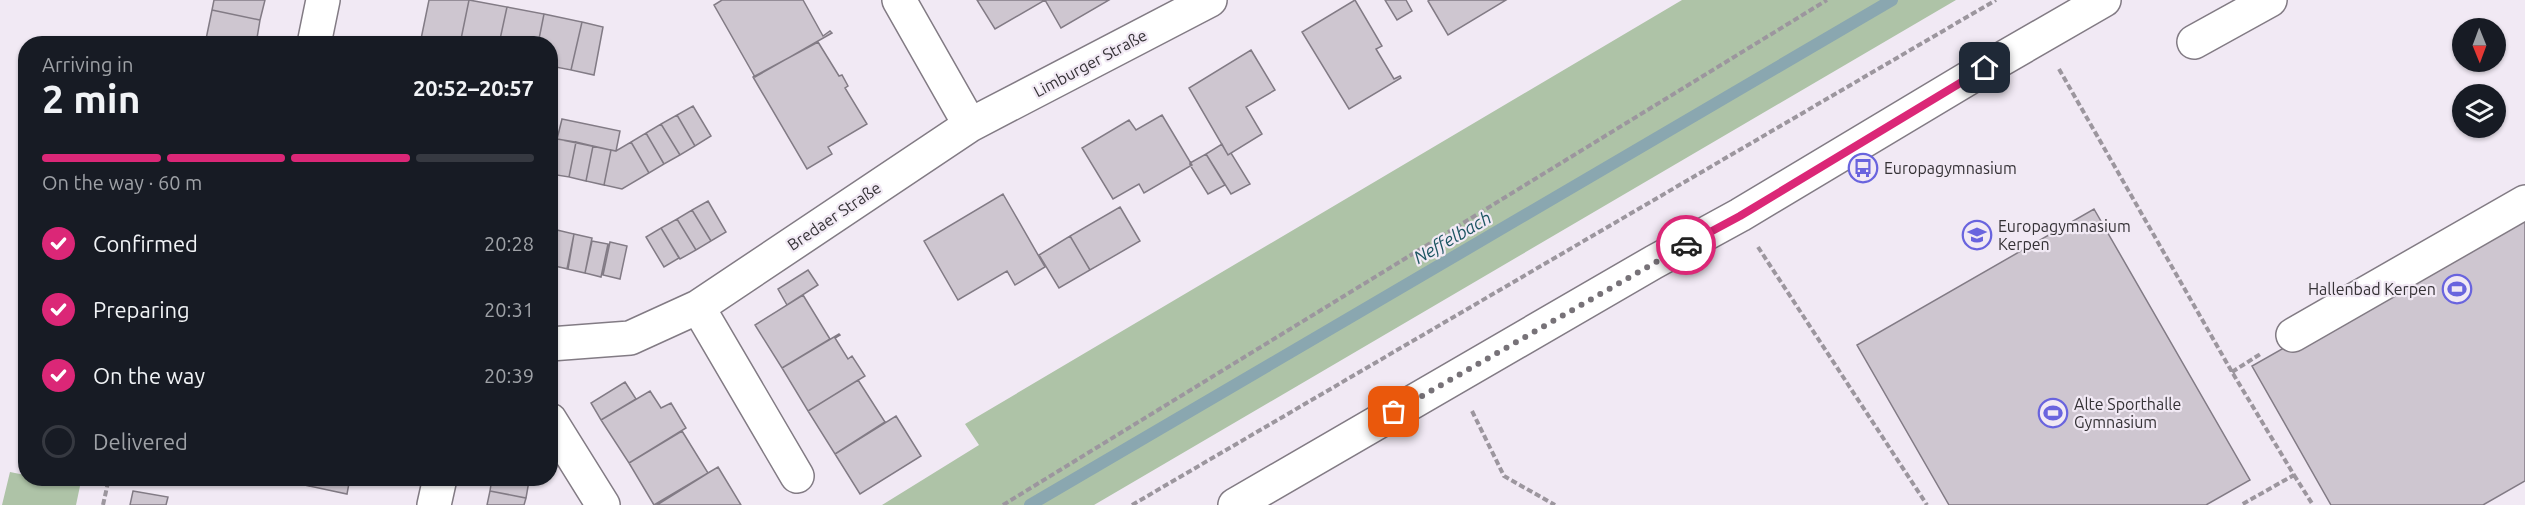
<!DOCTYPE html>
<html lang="en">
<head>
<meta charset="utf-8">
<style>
	:root { --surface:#171b24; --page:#242831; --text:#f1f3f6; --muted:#9ea1a6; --line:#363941; --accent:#db2777 }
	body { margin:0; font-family:Ubuntu,sans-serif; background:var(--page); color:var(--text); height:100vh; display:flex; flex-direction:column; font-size:22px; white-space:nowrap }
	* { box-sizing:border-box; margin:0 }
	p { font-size:20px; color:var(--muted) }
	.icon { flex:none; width:33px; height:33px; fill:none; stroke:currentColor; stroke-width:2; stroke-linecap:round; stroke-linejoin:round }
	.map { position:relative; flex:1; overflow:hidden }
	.details { position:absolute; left:18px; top:36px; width:540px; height:450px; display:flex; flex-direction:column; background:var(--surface); border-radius:24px; box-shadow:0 2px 4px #0004 }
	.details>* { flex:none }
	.needle { width:39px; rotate:179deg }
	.fabs { position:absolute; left:2452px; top:18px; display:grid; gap:12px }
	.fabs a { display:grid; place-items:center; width:54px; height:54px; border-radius:50%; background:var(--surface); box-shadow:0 2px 4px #0004; font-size:30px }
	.pin { position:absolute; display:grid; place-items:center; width:51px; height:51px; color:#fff; margin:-26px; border-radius:12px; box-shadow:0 3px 9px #0006 }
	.courier { position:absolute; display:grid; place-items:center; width:60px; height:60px; margin:-30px; border:4px solid #db2777; border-radius:50%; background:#fff; color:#222; box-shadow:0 2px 8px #0007 }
	.headline em { font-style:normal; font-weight:700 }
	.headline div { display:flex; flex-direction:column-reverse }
	.headline { display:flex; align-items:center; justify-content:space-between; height:102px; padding:0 24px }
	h1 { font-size:39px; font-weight:700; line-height:45px }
	.bar { display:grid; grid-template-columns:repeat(4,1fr); gap:9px 6px; align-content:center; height:72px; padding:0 24px }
	.bar i { height:8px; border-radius:4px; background:var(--line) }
	.bar .current { background:var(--accent) }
	.bar p { grid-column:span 4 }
	ol { padding:0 24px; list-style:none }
	li { display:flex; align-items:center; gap:18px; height:66px }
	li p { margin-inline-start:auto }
	li .icon { padding:6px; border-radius:50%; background:var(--accent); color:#fff; stroke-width:4 }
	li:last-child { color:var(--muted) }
	li i { width:33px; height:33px; border:3px solid var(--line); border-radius:50% }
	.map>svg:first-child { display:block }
	.green { fill:#aec3a7 }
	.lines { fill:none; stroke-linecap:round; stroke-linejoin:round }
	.stream { stroke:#8aa7b0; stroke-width:12 }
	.building { fill:#cec6d0; stroke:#827b85; stroke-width:1.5 }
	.minor-casing { stroke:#827b84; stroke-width:36 }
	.path { stroke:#9c969e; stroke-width:4; stroke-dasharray:6 3; stroke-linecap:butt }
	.minor { stroke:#fff; stroke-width:33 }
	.done { stroke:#777278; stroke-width:6; stroke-dasharray:0 10.8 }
	.route { stroke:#db2777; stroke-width:8 }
	.labels { text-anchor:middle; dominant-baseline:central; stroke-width:4.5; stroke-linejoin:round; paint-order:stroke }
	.street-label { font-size:16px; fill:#353236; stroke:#f1e9f4 }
	.poi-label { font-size:16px; fill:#353236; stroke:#f1e9f4; text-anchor:start }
	.water-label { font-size:18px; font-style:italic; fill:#1c5562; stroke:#f1e9f4 }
</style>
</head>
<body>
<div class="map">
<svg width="2525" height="505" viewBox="0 0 2525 505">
	<rect width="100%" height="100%" fill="#f1e9f4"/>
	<!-- green -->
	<path class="green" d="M1682,0H1956L1094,505H882L979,445L965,424Z
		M10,472L25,475L26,478L45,479L80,486L76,505H2Z"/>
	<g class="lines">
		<!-- stream -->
		<path class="stream" d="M1030,505L1892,0"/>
	</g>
	<!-- building -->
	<path class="building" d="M214,0H265L260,20L212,10Z
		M429,0H469L460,44H445L421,39Z
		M469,0L507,7L499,44H460Z
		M722,0H803L823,36L830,31L832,33L755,77L714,5Z
		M977,0H1045L995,29Z
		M1045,0H1109L1061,28Z
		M1355,0L1382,46L1376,49L1394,79L1400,76L1401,78L1349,109L1302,32Z
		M1385,0H1406L1412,11L1397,20Z
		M1430,0H1506L1448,35L1428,1Z
		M507,7L544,14L538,44H499Z
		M212,10L260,20L256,44H205Z
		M544,14L582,22L571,70L550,66V44H538Z
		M582,22L603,27L594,75L571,70Z
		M818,42L839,76L842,75L848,86L845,88L867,124L828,147L832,154L807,169L753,77Z
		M1251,50L1275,90L1246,107L1262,134L1228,155L1189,88Z
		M693,106L711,136L695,146L677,115Z
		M677,115L695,146L680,155L661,124Z
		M1162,115L1192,165L1144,193L1139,184L1113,199L1082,148L1129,120L1136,130Z
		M562,119L620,131L616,151L557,139Z
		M661,124L680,155L664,164L646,133Z
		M646,133L664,164L649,173L631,142Z
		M557,139L576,142L569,177L550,174Z
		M576,142L593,146L586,181L569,177Z
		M631,142L649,173L622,189L604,185L611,150L616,151Z
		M1222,144L1228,155L1231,153L1250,184L1231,194L1206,154Z
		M593,146L611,150L604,185L586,181Z
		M1206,154L1225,185L1208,194L1190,165V163Z
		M1003,194L1045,267L1015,285L1007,271L958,300L924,241Z
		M708,201L726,232L711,241L692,210Z
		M1120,207L1140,241L1090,270L1070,236Z
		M2094,209L2250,480L2206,505H1949L1857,345Z
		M692,210L711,241L696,250L677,219Z
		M2525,212V481L2483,505H2331L2252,366Z
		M677,219L696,250L680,259L661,228Z
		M661,228L679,258L664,267L646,237Z
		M550,229L557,230L550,262Z
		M557,230L574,234L568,269L550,265Z
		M574,234L592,238L585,273L567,269Z
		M1070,236L1090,270L1059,288L1039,255Z
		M592,241L608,244L601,277L585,273Z
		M610,242L627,246L620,279L603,275Z
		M808,270L818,285L787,305L778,289Z
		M803,295L830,339L782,368L755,325Z
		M839,334L840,335L835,338L848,359L852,356L865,376L808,411L782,368Z
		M858,380L885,422L835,454L808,411Z
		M625,382L636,399L601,420L591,403Z
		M650,391L661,408L671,403L686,428L629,463L601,420Z
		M896,416L921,456L860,494L835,454Z
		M682,431L708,473L654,505L629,463Z
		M718,467L741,505H657L708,473Z
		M276,478H310L309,486Z
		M310,478H350L347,494L309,486Z
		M492,478L529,481L526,498L490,491Z
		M133,491L168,497L166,505H130Z
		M490,491L526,498L524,505H487Z"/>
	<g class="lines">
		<!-- minor casing -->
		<g class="minor-casing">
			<path id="minor" d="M899,0L970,125
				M2194,42L2270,0
				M314,44L323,0
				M698,307L797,476
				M2293,335L2525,202
				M550,344L630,338L698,307L970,125L1210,0
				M550,420L603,505
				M434,505L440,478
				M1235,505L1654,262L1740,215L1967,79L2104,0"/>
		</g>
		<!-- path -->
		<path class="path" d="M2059,69L2232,372L2294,475L2241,505
			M1758,247L1927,505
			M2232,372L2262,353
			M1472,411L1504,476L1555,505
			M2294,475L2313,505
			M103,505L109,478
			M1003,505L1827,0
			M1132,505L1996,0"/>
		<!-- minor -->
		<use href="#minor" class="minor"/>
	</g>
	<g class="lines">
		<!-- done -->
		<path class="done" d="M1394,412L1686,245"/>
		<!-- route -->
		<path class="route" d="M1686,245L1740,216L1985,68"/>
	</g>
	<!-- icons -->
	<defs>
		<g id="bus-ring" transform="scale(1.5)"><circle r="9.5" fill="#f1e9f4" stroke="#6964de" stroke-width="1.5"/><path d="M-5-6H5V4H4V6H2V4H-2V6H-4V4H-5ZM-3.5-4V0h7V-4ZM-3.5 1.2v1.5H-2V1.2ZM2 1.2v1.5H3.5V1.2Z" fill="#6964de"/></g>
		<g id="school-ring" transform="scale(1.5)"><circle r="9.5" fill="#f1e9f4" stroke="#6964de" stroke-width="1.5"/><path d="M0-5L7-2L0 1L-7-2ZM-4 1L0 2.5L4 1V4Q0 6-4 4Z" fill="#6964de"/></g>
		<g id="stadium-ring" transform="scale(1.5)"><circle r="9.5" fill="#f1e9f4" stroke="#6964de" stroke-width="1.5"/><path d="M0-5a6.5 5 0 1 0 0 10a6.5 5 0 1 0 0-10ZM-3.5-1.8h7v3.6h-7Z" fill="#6964de"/></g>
	</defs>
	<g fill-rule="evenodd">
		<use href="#bus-ring" x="1863" y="168"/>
		<use href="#school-ring" x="1977" y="235"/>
		<use href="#stadium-ring" x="2457" y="289"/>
		<use href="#stadium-ring" x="2053" y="413"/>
	</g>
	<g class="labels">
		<!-- street labels -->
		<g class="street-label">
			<text transform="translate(1090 63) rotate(-28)">Limburger Straße</text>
			<text transform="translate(834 216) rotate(-34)">Bredaer Straße</text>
		</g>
		<!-- poi labels -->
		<g class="poi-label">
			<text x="1884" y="168">Europagymnasium</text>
			<text x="1998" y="226">Europagymnasium<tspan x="1998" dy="18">Kerpen</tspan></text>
			<text x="2436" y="289" text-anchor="end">Hallenbad Kerpen</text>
			<text x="2074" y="404">Alte Sporthalle<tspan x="2074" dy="18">Gymnasium</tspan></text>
		</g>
		<!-- water labels -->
		<g class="water-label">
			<text transform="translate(1452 237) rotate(-30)">Neffelbach</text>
		</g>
	</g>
</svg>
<div class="fabs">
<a><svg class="needle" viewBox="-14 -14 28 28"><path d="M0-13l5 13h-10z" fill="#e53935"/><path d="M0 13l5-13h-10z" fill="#9ea1a6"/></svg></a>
<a><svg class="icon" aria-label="layers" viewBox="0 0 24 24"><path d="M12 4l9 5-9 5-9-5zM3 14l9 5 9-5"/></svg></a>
</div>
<div class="pin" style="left:1394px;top:412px;background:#ea580c"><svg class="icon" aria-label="bag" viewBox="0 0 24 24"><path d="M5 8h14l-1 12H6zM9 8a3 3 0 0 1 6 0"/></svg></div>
<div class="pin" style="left:1985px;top:68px;background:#1f2937"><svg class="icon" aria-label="home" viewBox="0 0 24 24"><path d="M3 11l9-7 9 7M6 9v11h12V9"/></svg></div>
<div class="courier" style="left:1686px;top:245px"><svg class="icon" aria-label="car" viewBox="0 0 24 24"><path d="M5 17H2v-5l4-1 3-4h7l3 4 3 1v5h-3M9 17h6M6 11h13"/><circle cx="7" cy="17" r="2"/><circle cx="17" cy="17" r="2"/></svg></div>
<section class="details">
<div class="headline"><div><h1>2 min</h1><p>Arriving in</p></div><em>20:52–20:57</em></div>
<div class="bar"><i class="current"></i><i class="current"></i><i class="current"></i><i></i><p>On the way · 60 m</p></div>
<ol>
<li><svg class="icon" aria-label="check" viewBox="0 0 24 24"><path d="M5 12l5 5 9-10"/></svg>Confirmed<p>20:28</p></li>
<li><svg class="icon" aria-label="check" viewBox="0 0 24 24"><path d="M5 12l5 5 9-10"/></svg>Preparing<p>20:31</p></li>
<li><svg class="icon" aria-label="check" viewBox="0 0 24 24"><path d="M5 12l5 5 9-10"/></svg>On the way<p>20:39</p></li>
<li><i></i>Delivered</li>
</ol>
</section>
</div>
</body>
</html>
